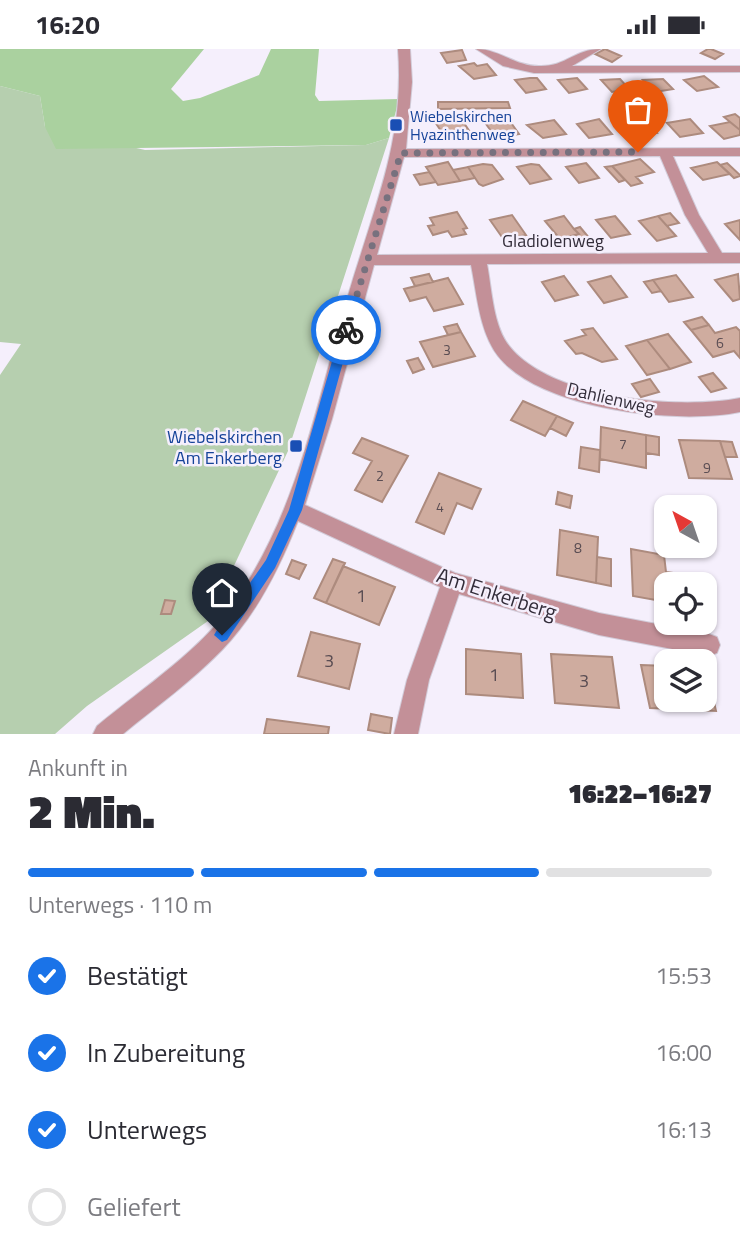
<!DOCTYPE html>
<html lang="de">
<head>
<meta charset="utf-8">
<style>
	:root { --surface:#fff; --page:#f2f2f3; --text:#2b2b33; --muted:#7c7c81; --line:#e1e1e2; --accent:#1a73e8 }
	body { margin:0; font-family:"Titillium Web",sans-serif; background:var(--page); color:var(--text); height:100vh; display:flex; flex-direction:column; font-size:26px; white-space:nowrap }
	* { box-sizing:border-box; margin:0 }
	p { font-size:23px; color:var(--muted) }
	.icon { flex:none; width:38px; height:38px; fill:none; stroke:currentColor; stroke-width:2; stroke-linecap:round; stroke-linejoin:round }
	.map { position:relative; height:685px; overflow:hidden }
	.panel { display:flex; flex-direction:column; background:var(--surface); flex:1 }
	.panel>* { flex:none }
	.needle { width:46px; rotate:320deg }
	.controls { position:absolute; left:654px; top:446px; display:grid; gap:14px }
	.controls a { display:grid; place-items:center; width:63px; height:63px; border-radius:14px; background:var(--surface); box-shadow:0 2px 5px #0004; font-size:35px }
	.pin { position:absolute; display:grid; place-items:center; width:60px; height:60px; color:#fff; margin:-72px -30px; border-radius:50% 50% 50% 0; rotate:-45deg; box-shadow:0 0 7px #0007 }
	.pin .icon { rotate:45deg }
	.courier { position:absolute; display:grid; place-items:center; width:70px; height:70px; margin:-35px; border:5px solid #1a73e8; border-radius:50%; background:#fff; color:#222; box-shadow:0 2px 9px #0007 }
	.headline em { font-style:normal; font-weight:800 }
	.headline div { display:flex; flex-direction:column-reverse }
	.headline { display:flex; align-items:center; justify-content:space-between; height:119px; padding:0 28px }
	h1 { font-size:46px; font-weight:800; line-height:52px }
	.bar { display:grid; grid-template-columns:repeat(4,1fr); gap:10px 7px; align-content:center; height:84px; padding:0 28px }
	.bar i { height:9px; border-radius:5px; background:var(--line) }
	.bar .on { background:var(--accent) }
	.bar p { grid-column:span 4 }
	ol { padding:0 28px; list-style:none }
	li { display:flex; align-items:center; gap:21px; height:77px }
	li p { margin-inline-start:auto }
	li .icon { padding:7px; border-radius:50%; background:var(--accent); color:#fff; stroke-width:4 }
	li:last-child { color:var(--muted) }
	li i { width:38px; height:38px; border:4px solid var(--line); border-radius:50% }
	.status { display:flex; justify-content:space-between; align-items:center; height:49px; padding:0 35px; background:var(--surface); direction:ltr }
	.status svg { height:19px; fill:currentColor }
	.map>svg:first-child { display:block }
	.green { fill:#b6cfaf }
	.forest { fill:#aad19f }
	.building { fill:#cfac9f; stroke:#ad8b7e; stroke-width:2 }
	.lines { fill:none; stroke-linecap:round; stroke-linejoin:round }
	.minor-casing { stroke:#d2ccd9; stroke-width:2 }
	.minor { fill:#c39098; fill-rule:evenodd }
	.route { fill:#1a73e8 }
	.done { stroke:#77717e; stroke-width:7; stroke-dasharray:0 12.6 }
	.transit-dot { fill:#1a4fb4; stroke:#f5effc; stroke-width:2.5 }
	.labels { text-anchor:middle; dominant-baseline:central; stroke-width:5; stroke-linejoin:round; paint-order:stroke }
	.number-label { font-size:14px; fill:#5a4d53 }
	.far-transit-label { font-size:16px; fill:#164399; stroke:#f5effc; text-anchor:start }
	.street-label { font-size:18px; fill:#332d3a; stroke:#f5effc }
	.transit-label { font-size:18px; fill:#164399; stroke:#f5effc; text-anchor:end }
	.near-number-label { font-size:18px; fill:#5a4d53 }
	.near-street-label { font-size:21px; fill:#332d3a; stroke:#f5effc }
</style>
</head>
<body>
<div class="status"><b>16:20</b><svg viewBox="0 0 49 12"><path d="M0 12V9h3v3zM5 12V6h3v6zM10 12V3h3v9zM15 12V0h3v12zM26 1h20v11H26zM47 4h2v5h-2z"/></svg></div>
<div class="map">
<svg width="740" height="685" viewBox="0 0 740 685">
	<rect width="100%" height="100%" fill="#f5effc"/>
	<!-- green -->
	<path class="green" d="M0,37L40,47L45,78L145,101L366,96L389,89L288,402L208,572L87,657L55,685H0V326L21,295L0,293Z"/>
	<!-- forest -->
	<path class="forest" d="M0,0H204L171,40L183,52L200,49L259,26L271,0H319L315,46L319,52L399,50L389,89L366,96L56,100L45,78L40,47L0,37Z"/>
	<!-- building -->
	<path class="building" d="M605,0L621,7L612,13L595,5Z
		M708,0H711L723,5L715,10L701,4Z
		M462,1L466,11L447,14L441,4Z
		M474,14L477,17L487,15L496,26L474,30L459,17Z
		M704,27L718,38L697,42L684,31Z
		M530,29H537L546,40L526,44L515,31Z
		M577,29L587,40L569,44L558,31Z
		M620,30L629,40L612,43L601,31Z
		M663,30L673,40L655,43L643,31Z
		M438,53H508L510,59L438,60Z
		M735,65L740,69V81L724,68Z
		M460,68L472,86L447,91L435,73Z
		M599,70L612,85L589,89L577,75Z
		M645,70L657,84L634,89L621,75Z
		M690,70L703,84L680,88L667,74Z
		M509,71L519,85L496,89L486,75Z
		M554,71L566,85L543,89L527,76Z
		M730,73L740,81V86L724,90L710,77Z
		M640,110L654,123L636,128L642,134L631,137L612,117Z
		M448,113L460,132L438,136L426,118Z
		M717,113L730,125L703,131L691,119Z
		M586,114L599,129L579,134L566,118Z
		M727,114L740,126V127L734,129L720,116Z
		M483,115L492,116L503,130L483,137L479,135L468,118Z
		M531,115L539,116L551,130L530,135L517,118Z
		M612,117L625,131L619,133L605,118Z
		M468,118L475,129L460,132L453,121Z
		M429,123L436,133L420,136L414,126Z
		M457,163L467,179L463,180L466,185L452,188L448,182L433,186L428,177L434,176L430,169Z
		M670,164L679,174L667,177L658,167Z
		M512,166L526,186L504,191L490,171Z
		M564,167L574,180L579,185L560,190L545,172Z
		M615,167L626,180L630,185L611,189L596,171Z
		M658,167L676,187L657,192L639,172Z
		M740,171V191L725,175Z
		M580,178L590,190L581,192L576,186L579,185L574,180Z
		M429,225L433,233L415,237L411,229Z
		M738,225L740,250L733,252L715,231Z
		M676,226L693,248L669,253L653,231Z
		M564,227L578,246L555,252L542,233Z
		M611,227L627,248L604,254L588,233Z
		M448,229L463,255L434,262L426,248L410,252L404,240Z
		M653,231L661,242L652,244L644,233Z
		M702,268L709,276L691,281L684,273Z
		M457,275L461,283L448,286L444,278Z
		M709,276L715,284L736,278L740,282V309L734,302L713,308L691,281Z
		M593,279L617,310L602,313L582,304L576,305L565,292L586,286L582,281Z
		M461,283L475,307L433,318L420,293Z
		M668,285L691,313L670,320L647,291Z
		M647,291L670,320L647,326L626,297Z
		M418,309L424,320L413,324L407,312Z
		M713,324L726,339L711,343L699,328Z
		M650,330L659,343L641,348L632,335Z
		M523,352L557,367L545,387L511,371Z
		M557,367L573,374L566,387L550,379Z
		M601,378L646,386V419L600,410Z
		M646,386L659,388V406L646,404Z
		M362,389L408,407L382,453L355,441L372,412L353,404Z
		M679,391L720,392L732,430L689,429Z
		M720,392L732,393L737,408H725Z
		M581,398L600,401L599,423L579,419Z
		M439,424L481,440L472,460L457,454L444,485L416,473Z
		M558,443L572,447L570,459L556,455Z
		M560,481L598,488L596,534L557,526Z
		M631,500L664,506L666,523L694,527L695,536H667V553L633,547Z
		M597,508L611,510V537L596,534Z
		M333,510L345,514L326,554L314,549Z
		M292,511L306,516L299,530L286,525Z
		M343,517L395,538L379,576L326,554Z
		M165,551L175,552L171,565H161Z
		M311,583L360,595L349,640L298,627Z
		M466,600L521,605L523,649L466,645Z
		M551,605L612,608L619,659L555,654Z
		M641,616L667,617V651H705L706,618L716,662L650,659Z
		M371,665L392,669L390,685L368,681Z
		M267,670L329,678L328,685H264Z"/>
	<g class="lines">
		<!-- minor casing -->
		<g class="minor-casing">
			<path id="minor" d="M398,0H410L412,33L406,100L740,99V107H673L699,166L722,204H740V214L487,215C492,241 493,278 510,298C552,350 680,361 740,349V363C678,376 540,361 498,307C479,282 477,245 471,216H374L332,370L305,456L455,524L599,564L709,585L717,588L720,596L717,604L709,607L599,586L459,545L429,631L418,685H394L407,631L440,538L298,472C280,518 257,565 222,601C192,632 157,657 123,685H93L97,677C145,637 202,601 237,549C306,449 322,323 359,211C382,138 404,79 398,0ZM660,107L685,166L708,204L377,206L404,108Z
				M476,0C499,0 515,17 539,17C566,18 574,0 601,0L572,17H740V23L534,24L503,17Z"/>
		</g>
		<!-- minor -->
		<use href="#minor" class="minor"/>
	</g>
	<!-- route -->
	<path class="route" d="M346,277L352,281L302,461L275,519L227,591L222,593L214,586L217,581L266,511L289,461L341,281Z"/>
	<g class="lines">
		<!-- done -->
		<path class="done" d="M346,281L401,104L638,103"/>
	</g>
	<!-- markers -->
	<g class="transit-dot">
		<rect x="389" y="69" width="14" height="14" rx="3.5"/>
		<rect x="289" y="390" width="14" height="14" rx="3.5"/>
	</g>
	<g class="labels">
		<!-- number labels -->
		<g class="number-label">
			<text x="720" y="293">6</text>
			<text x="447" y="300">3</text>
			<text x="623" y="394">7</text>
			<text x="707" y="418">9</text>
			<text x="380" y="426">2</text>
			<text x="440" y="457">4</text>
			<text x="578" y="498">8</text>
		</g>
		<!-- far-transit labels -->
		<g class="far-transit-label">
			<text x="410" y="67">Wiebelskirchen<tspan x="410" dy="18">Hyazinthenweg</tspan></text>
		</g>
		<!-- street labels -->
		<g class="street-label">
			<text x="553" y="191">Gladiolenweg</text>
			<text transform="translate(611 349) rotate(13)">Dahlienweg</text>
		</g>
		<!-- transit labels -->
		<g class="transit-label">
			<text x="282" y="387">Wiebelskirchen<tspan x="282" dy="21">Am Enkerberg</tspan></text>
		</g>
		<!-- near-number labels -->
		<g class="near-number-label">
			<text x="361" y="546">1</text>
			<text x="329" y="611">3</text>
			<text x="494" y="625">1</text>
			<text x="584" y="631">3</text>
		</g>
		<!-- near-street labels -->
		<g class="near-street-label">
			<text transform="translate(497 544) rotate(18)">Am Enkerberg</text>
		</g>
	</g>
</svg>
<div class="controls">
<a><svg class="needle" viewBox="-14 -14 28 28"><path d="M0-13l5 13h-10z" fill="#e53935"/><path d="M0 13l5-13h-10z" fill="#7c7c81"/></svg></a>
<a><svg class="icon" aria-label="locate" viewBox="0 0 24 24"><circle cx="12" cy="12" r="6"/><path d="M12 2v4M12 18v4M2 12h4M18 12h4"/></svg></a>
<a><svg class="icon" aria-label="layers" viewBox="0 0 24 24"><path d="M12 4l9 5-9 5-9-5zM3 14l9 5 9-5"/></svg></a>
</div>
<div class="pin" style="left:638px;top:103px;background:#ea580c"><svg class="icon" aria-label="bag" viewBox="0 0 24 24"><path d="M5 8h14l-1 12H6zM9 8a3 3 0 0 1 6 0"/></svg></div>
<div class="pin" style="left:222px;top:586px;background:#1f2937"><svg class="icon" aria-label="home" viewBox="0 0 24 24"><path d="M3 11l9-7 9 7M6 9v11h12V9"/></svg></div>
<div class="courier" style="left:346px;top:281px"><svg class="icon" aria-label="bike" viewBox="0 0 24 24"><circle cx="6" cy="16" r="4"/><circle cx="18" cy="16" r="4"/><path d="M6 16l4-8h5l3 8M10 8l3 8H6M13 5h3"/></svg></div>
</div>
<section class="panel">
<div class="headline"><div><h1>2 Min.</h1><p>Ankunft in</p></div><em>16:22–16:27</em></div>
<div class="bar"><i class="on"></i><i class="on"></i><i class="on"></i><i></i><p>Unterwegs · 110 m</p></div>
<ol>
<li><svg class="icon" aria-label="check" viewBox="0 0 24 24"><path d="M5 12l5 5 9-10"/></svg>Bestätigt<p>15:53</p></li>
<li><svg class="icon" aria-label="check" viewBox="0 0 24 24"><path d="M5 12l5 5 9-10"/></svg>In Zubereitung<p>16:00</p></li>
<li><svg class="icon" aria-label="check" viewBox="0 0 24 24"><path d="M5 12l5 5 9-10"/></svg>Unterwegs<p>16:13</p></li>
<li><i></i>Geliefert</li>
</ol>
</section>
</body>
</html>
